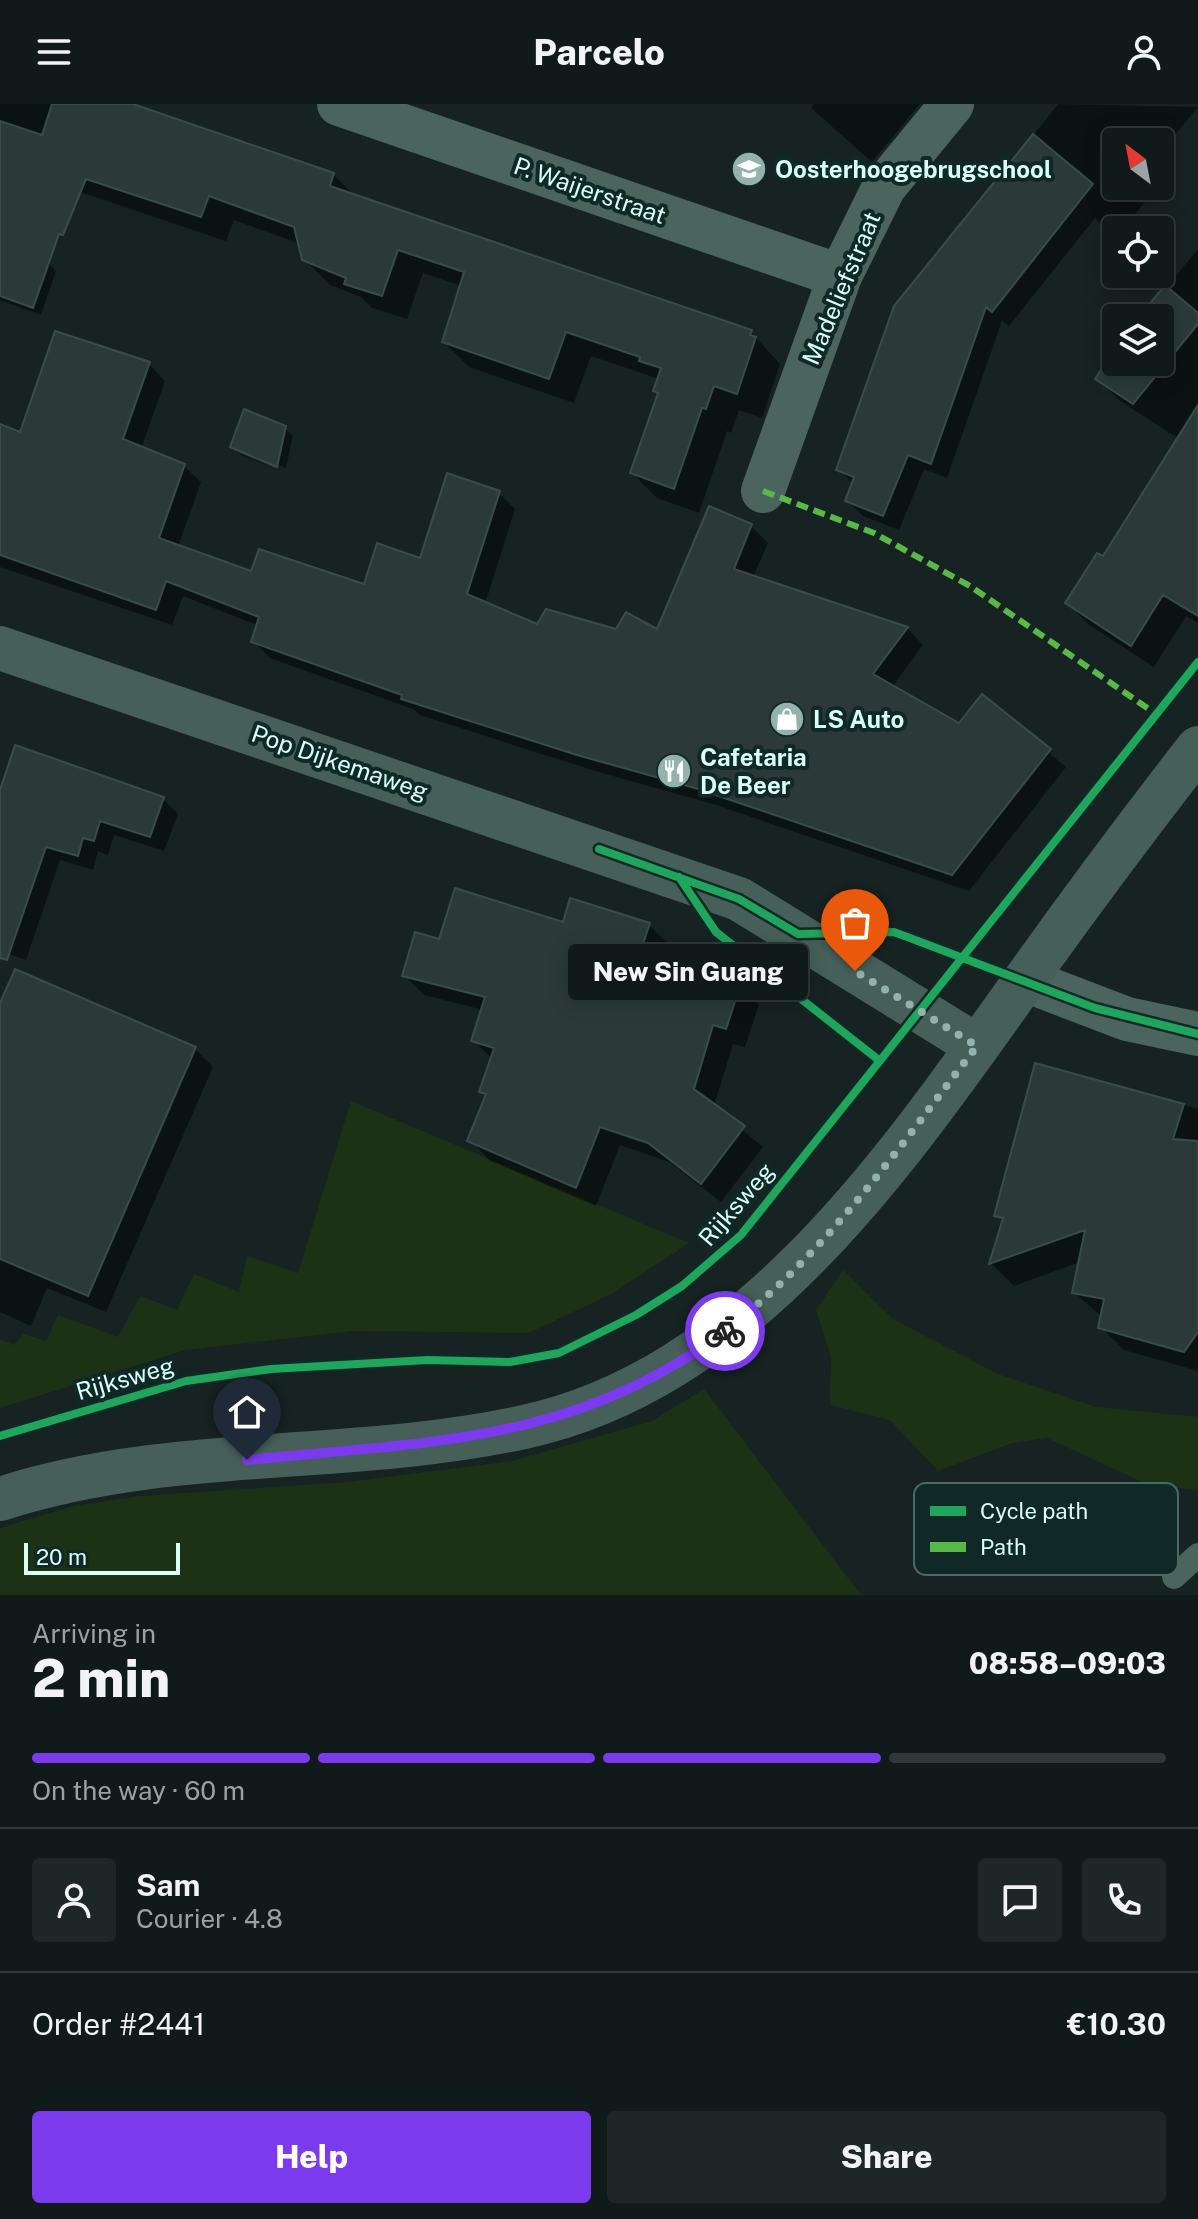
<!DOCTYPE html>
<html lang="en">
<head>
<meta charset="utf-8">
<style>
	:root { --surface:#101a1a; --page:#1e2727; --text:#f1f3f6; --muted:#9ca1a2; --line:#303839; --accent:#7c3aed }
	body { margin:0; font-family:"Public Sans",sans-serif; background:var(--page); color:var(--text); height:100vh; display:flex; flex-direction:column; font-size:30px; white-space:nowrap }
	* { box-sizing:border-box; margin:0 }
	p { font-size:26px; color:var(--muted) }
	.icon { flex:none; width:44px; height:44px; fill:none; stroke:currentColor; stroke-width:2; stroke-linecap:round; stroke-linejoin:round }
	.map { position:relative; height:1491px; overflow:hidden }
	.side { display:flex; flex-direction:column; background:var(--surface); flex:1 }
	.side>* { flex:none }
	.needle { width:52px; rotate:328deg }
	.controls { position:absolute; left:1102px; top:24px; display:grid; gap:16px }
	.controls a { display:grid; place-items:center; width:72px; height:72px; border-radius:8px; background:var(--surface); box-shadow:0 4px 20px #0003,0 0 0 2px var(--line); font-size:40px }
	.scale { position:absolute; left:24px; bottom:20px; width:156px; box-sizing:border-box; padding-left:8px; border:4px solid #d8fff8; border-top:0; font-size:22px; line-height:28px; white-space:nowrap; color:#d8fff8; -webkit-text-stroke:6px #102926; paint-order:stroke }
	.pin { position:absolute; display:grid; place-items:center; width:68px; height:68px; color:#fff; margin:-82px -34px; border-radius:50% 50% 50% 0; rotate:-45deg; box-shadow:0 0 8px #0007 }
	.pin .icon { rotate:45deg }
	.courier { position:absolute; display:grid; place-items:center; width:80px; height:80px; margin:-40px; border:6px solid #7c3aed; border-radius:50%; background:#fff; color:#222; box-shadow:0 2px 10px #0007 }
	.bubble { position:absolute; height:56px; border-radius:8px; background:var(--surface); box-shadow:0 4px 20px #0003,0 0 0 2px var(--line); font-size:26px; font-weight:800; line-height:56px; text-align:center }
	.overview em { font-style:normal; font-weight:800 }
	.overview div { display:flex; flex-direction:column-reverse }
	.overview { display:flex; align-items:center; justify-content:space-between; height:136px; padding:0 32px }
	h1 { font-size:52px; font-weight:800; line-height:60px }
	.bar { display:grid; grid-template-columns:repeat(4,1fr); gap:12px 8px; align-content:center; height:96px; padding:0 32px }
	.bar i { height:10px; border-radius:6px; background:var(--line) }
	.bar .current { background:var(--accent) }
	.bar p { grid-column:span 4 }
	.line { display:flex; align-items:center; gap:20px; padding:0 32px; border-top:2px solid var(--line) }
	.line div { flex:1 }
	.round { display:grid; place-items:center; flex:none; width:84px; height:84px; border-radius:8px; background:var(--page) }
	.cta { display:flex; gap:16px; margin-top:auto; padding:16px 32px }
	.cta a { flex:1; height:92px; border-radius:8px; background:var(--accent); color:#fff; font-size:32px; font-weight:800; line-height:92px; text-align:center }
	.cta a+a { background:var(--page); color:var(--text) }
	header { display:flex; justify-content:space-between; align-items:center; height:104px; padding:0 32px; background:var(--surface); font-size:36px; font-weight:800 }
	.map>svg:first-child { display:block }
	.green { fill:#1d3115 }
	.shadow { fill:#0007 }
	.building { fill:#2b3a39; stroke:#384d4b; stroke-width:2 }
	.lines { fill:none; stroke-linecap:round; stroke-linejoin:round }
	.lane { stroke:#4b645e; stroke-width:24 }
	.street { stroke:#4b645e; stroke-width:44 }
	.secondary { stroke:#465f59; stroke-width:44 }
	.quiet { stroke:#58b947; stroke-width:6; stroke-dasharray:12 6; stroke-linecap:butt }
	.cycleway-casing { stroke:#102926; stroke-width:13 }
	.cycleway { stroke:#20a55d; stroke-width:8 }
	.done { stroke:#94b2ad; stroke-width:8; stroke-dasharray:0 14.4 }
	.route { stroke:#7c3aed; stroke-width:10 }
	.labels { text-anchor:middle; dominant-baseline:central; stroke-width:8; stroke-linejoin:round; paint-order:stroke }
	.poi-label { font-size:24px; font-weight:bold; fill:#d8fff8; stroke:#102926; text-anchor:start }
	.street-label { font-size:24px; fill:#d8fff8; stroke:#102926 }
	.key { fill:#102926; stroke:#4c6965; stroke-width:2 }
	.key-label { font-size:22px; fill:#d8fff8 }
</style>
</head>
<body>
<header><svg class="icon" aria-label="menu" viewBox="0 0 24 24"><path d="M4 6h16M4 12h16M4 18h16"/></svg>Parcelo<svg class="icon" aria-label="person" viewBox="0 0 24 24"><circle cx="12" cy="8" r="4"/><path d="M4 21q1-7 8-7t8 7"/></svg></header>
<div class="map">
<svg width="1198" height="1491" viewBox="0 0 1198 1491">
	<rect width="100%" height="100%" fill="#162322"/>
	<!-- green -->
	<path class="green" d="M351,997L689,1139L613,1189L529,1229L353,1227L185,1246L0,1304V1235L14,1241L23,1230L46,1237L58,1211L118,1233L140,1192L177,1206L194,1170L239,1188L247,1152L298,1169Z
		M843,1166L893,1215L998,1270L1096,1303L1198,1313V1386L1149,1381L1047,1334L1012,1339L938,1367L890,1316L830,1301L831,1253L816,1206Z
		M704,1285L861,1491H0V1424L73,1402L140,1392L348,1378L512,1357L652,1317Z"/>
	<!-- shadow -->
	<path class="shadow" d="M0,0H127L333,70L357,94L751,228L780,260L762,314L739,306L731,329L727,327L699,409L657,394L632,369L659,290L655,287L659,275L591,252L574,299L469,263L444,238L462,182L423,169L407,215L372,204L361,193L330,181L304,155L300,140L234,116L226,137L3,62L0,58Z
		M814,0H920L872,58L811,4Z
		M1058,0L1198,3L1160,49L1174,62L1160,79V38H1116V82H1158L1122,126H1116V131L1095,114L1009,222L1002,217L947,374L924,365L899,426L863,412L847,396L853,380L839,365L896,203Z
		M0,143L48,159L56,167L41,211L0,196Z
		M1198,145V519L1186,512L1154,563L1089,521L1067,499L1104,455L1179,335L1120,297L1098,275L1116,247V258H1160V214H1141Z
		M149,260L165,277L141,345L184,362L201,378L178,443L252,470L365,482L421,456L499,389L515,405L485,500L537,522L658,528L710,405L751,422L768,439L753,473L907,524L923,541L892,583L959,622L982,593L1066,663L969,787L713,700L595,667L420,611L413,605L270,554L254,538L259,522L183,492L172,521L0,463V323L22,330Z
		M285,324L293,332L286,364L239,345V349L284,369L241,351L233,343Z
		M0,692L163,695L178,710L164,747L114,731L108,751L98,747L93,766L60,756L26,856L0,847Z
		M564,820L649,821L668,840L664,855L740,881L759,900L745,943L733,940L714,1002L763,1043L721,1098L669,1058L620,1041L596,1102L489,1056L470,1036L487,993L482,988L492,955L473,936L483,906L424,891L404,871L440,838Z
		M0,904L195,945L213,963L106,1208L47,1184L31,1222L0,1208Z
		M1036,961L1198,1005V1267L1124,1246L1101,1223L1102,1213L1075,1189L1080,1158L1014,1182L991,1159L1004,1119L997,1111Z"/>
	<!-- building -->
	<path class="building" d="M52,0H133L334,69L330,82L752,226L750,231L756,233L737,290L714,282L706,305L702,304L674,385L630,369L658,289L653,287L661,264L639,257L640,253L566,228L549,275L442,238L464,168L398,146L382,192L344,180L346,174L302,156L294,123L209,92L201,113L86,75L63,131L59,130L33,204L0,192V17L42,31Z
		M1033,30L1093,80L992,208L986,203L931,360L908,351L883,412L845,397L854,373L836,366L894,202Z
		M1165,181L1198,209V220L1133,300L1095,275L1116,243V258H1160V214H1138Z
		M55,227L150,258L123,335L185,360L159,434L251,467L259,445L364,480L377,439L420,454L447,369L500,387L467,490L537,520L546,505L616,525L626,508L657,525L709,402L752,420L734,465L908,523L873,570L959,619L982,590L1051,645L952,771L695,684L577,651L401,595L402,591L251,538L259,513L166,477L156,506L0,451V320L20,328Z
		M1198,301V512L1163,491L1131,542L1065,499L1097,449L1103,452Z
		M244,305L286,322L277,363L230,343Z
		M15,641L164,693L150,733L100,717L94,737L83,734L78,752L46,743L7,856L0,854V686Z
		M455,784L563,818L570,794L650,819L641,846L741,879L726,925L713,921L694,985L745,1022L701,1080L648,1039L600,1023L576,1084L467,1037L486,990L479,988L494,944L471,937L485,893L402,872L415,828L439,835Z
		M15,865L196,943L88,1192L0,1155V899Z
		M1035,959L1184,1000L1173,1035L1198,1037V1228L1184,1248L1098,1224L1104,1195L1072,1189L1085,1126L989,1160L1003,1114L994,1112Z"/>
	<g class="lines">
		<!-- lane -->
		<path class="lane" d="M1174,1473L1198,1451"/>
		<!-- street -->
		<path class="street" d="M339,0L840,172
			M763,387L840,172L884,83L952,0
			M1025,876L1127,915L1198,930"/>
		<!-- secondary -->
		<path class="secondary" d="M0,544L739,795L977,942
			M0,1395C169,1340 351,1361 524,1323C755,1273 906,1042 1035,862C1088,788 1142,716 1198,644"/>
		<!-- quiet -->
		<path class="quiet" d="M763,387L874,429L970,482L1156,610"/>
		<!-- cycleway casing -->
		<g class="cycleway-casing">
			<path id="cycleway" d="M599,745L739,795L798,830L894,828L1095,904L1198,930
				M679,773L716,828L880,957
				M0,1332L186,1277L271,1265L427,1256L510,1258L559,1249L636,1211L682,1182L741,1131L1198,558"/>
		</g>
		<!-- cycleway -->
		<use href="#cycleway" class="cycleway"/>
	</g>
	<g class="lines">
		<!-- done -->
		<path class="done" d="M725,1227C826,1150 900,1042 977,942L855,867"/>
		<!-- route -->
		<path class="route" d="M247,1356C423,1338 576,1340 725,1227"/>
	</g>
	<!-- icons -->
	<defs>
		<g id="school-disc" transform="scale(1.8)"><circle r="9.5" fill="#94b2ad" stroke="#102926"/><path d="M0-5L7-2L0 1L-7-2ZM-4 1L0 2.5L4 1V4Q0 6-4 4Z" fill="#fff"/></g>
		<g id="shop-disc" transform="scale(1.8)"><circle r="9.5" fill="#94b2ad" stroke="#102926"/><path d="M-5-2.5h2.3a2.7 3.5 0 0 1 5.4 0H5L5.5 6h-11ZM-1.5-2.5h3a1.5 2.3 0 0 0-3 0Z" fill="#fff"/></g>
		<g id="restaurant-disc" transform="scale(1.8)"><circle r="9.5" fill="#94b2ad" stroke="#102926"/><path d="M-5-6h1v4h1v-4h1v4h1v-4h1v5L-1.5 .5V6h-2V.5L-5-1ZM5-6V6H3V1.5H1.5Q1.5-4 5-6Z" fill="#fff"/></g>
	</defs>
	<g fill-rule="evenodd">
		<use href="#school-disc" x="749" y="65"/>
		<use href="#shop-disc" x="787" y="615"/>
		<use href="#restaurant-disc" x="674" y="667"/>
	</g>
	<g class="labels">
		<!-- poi labels -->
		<g class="poi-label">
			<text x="775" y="65">Oosterhoogebrugschool</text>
			<text x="813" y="615">LS Auto</text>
			<text x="700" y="653">Cafetaria<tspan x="700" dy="28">De Beer</tspan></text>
		</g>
		<!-- street labels -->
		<g class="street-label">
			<text transform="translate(590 86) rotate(19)">P. Waijerstraat</text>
			<text transform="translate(841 184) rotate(-67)">Madeliefstraat</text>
			<text transform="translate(340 658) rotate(19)">Pop Dijkemaweg</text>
			<text transform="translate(736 1100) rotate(-49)">Rijksweg</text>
			<text transform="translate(125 1274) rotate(-16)">Rijksweg</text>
		</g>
	</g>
	<!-- legend -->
	<rect x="914" y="1379" width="264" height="92" rx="12" class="key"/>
	<rect x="930" y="1402" width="36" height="10" fill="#20a55d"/>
	<rect x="930" y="1438" width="36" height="10" fill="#58b947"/>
	<g class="key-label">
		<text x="980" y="1415">Cycle path</text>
		<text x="980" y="1451">Path</text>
	</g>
</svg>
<div class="controls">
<a><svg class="needle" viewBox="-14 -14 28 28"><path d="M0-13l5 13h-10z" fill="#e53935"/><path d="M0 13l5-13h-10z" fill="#9ca1a2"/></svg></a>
<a><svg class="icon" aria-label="locate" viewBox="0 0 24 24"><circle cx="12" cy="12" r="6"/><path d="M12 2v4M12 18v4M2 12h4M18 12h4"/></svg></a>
<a><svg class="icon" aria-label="layers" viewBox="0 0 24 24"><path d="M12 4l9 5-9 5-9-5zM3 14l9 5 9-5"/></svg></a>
</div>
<div class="scale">20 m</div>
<div class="pin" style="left:855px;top:867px;background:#ea580c"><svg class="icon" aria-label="bag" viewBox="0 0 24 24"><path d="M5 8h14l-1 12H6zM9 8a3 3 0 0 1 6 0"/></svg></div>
<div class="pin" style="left:247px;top:1356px;background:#1f2937"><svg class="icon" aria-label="home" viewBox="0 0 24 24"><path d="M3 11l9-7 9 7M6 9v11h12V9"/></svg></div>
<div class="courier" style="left:725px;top:1227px"><svg class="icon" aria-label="bike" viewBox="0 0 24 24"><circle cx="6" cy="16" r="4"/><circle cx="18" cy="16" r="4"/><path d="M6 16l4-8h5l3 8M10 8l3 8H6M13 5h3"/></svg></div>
<div class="bubble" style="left:568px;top:840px;width:240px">New Sin Guang</div>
</div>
<section class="side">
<div class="overview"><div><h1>2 min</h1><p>Arriving in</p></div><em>08:58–09:03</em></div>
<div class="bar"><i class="current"></i><i class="current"></i><i class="current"></i><i></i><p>On the way · 60 m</p></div>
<div class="line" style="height:144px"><a class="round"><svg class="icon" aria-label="person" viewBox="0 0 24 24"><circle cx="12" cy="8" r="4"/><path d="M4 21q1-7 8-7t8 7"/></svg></a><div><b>Sam</b><p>Courier · 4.8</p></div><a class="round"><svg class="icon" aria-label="chat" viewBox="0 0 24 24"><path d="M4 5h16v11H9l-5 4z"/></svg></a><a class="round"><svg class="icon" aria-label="phone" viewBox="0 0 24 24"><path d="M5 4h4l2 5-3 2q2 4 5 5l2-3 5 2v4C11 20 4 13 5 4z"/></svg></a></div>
<div class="line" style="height:104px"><div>Order #2441</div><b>€10.30</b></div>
<div class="cta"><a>Help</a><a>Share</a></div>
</section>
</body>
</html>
